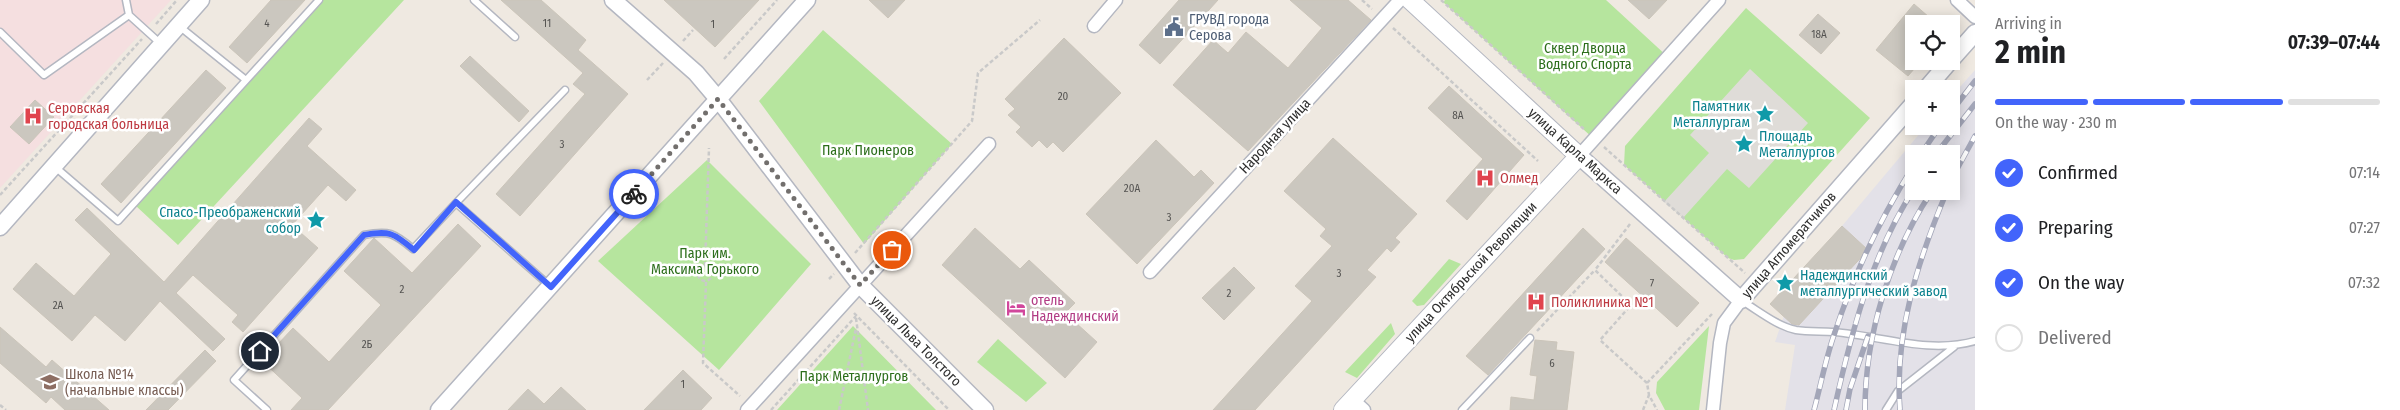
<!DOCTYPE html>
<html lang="en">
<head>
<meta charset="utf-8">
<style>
	:root { --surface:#fff; --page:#f2f2f2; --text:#202124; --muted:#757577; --line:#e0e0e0; --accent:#4264fb }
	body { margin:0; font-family:"Fira Sans Condensed",sans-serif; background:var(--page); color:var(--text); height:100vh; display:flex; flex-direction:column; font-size:19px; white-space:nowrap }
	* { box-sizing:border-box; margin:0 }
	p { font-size:16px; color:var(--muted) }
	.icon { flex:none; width:28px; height:28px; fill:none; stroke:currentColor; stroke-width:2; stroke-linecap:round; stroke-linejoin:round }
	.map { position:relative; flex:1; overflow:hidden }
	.details { display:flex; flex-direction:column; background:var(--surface); width:425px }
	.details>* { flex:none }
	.controls { position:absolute; left:1905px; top:15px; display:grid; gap:10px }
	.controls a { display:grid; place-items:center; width:55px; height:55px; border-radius:0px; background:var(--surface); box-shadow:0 2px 12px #0003; font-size:25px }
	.pin { position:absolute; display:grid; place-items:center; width:42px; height:42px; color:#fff; margin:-21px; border:2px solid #fff; border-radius:50%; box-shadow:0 1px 5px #0007 }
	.courier { position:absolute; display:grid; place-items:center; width:50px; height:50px; margin:-25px; border:4px solid #4264fb; border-radius:50%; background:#fff; color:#222; box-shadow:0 1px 6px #0007 }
	.summary em { font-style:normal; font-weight:700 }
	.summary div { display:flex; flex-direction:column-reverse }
	.summary { display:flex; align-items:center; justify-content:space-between; height:85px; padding:0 20px }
	h1 { font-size:32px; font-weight:700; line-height:38px }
	.bar { display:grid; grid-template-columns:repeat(4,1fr); gap:8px 5px; align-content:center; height:60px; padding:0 20px }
	.bar i { height:6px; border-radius:4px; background:var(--line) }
	.bar .on { background:var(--accent) }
	.bar p { grid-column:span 4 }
	ol { padding:0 20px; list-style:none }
	li { display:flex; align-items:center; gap:15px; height:55px }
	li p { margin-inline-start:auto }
	li .icon { padding:5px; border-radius:50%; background:var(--accent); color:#fff; stroke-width:4 }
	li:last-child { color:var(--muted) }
	li i { width:28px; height:28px; border:2px solid var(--line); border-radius:50% }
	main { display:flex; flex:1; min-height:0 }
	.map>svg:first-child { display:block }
	.industrial { fill:#e3e1e8; fill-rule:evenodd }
	.medical { fill:#f5dfe0 }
	.green { fill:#b6e59e }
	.plaza { fill:#dfdcd8 }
	.building { fill:#cbc7bf; stroke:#cbc5ba }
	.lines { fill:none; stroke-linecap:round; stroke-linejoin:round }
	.service-casing { stroke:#b4b7c1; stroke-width:9 }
	.minor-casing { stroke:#b4b7c1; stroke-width:15 }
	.tertiary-casing { stroke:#b4b7c1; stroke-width:19 }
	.secondary-casing { stroke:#b4b7c1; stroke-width:20 }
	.path { stroke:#c9c9c9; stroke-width:2.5; stroke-dasharray:4 2.5; stroke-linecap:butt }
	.service { stroke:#fff; stroke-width:6 }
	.minor { stroke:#fff; stroke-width:12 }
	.tertiary { stroke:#fff; stroke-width:16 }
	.secondary { stroke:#fff; stroke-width:18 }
	.rail-casing { stroke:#a3a6b8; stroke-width:5.5 }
	.rail { stroke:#fff; stroke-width:4; stroke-dasharray:11; stroke-linecap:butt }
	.done { stroke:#726f6d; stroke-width:5; stroke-dasharray:0 9 }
	.route { stroke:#4264fb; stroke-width:6 }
	.labels { text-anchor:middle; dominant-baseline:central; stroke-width:5; stroke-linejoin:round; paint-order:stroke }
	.number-label { font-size:11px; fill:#555452 }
	.service-label { font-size:14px; fill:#4e5e75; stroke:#fff; text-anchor:start }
	.park-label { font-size:14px; fill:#2c6e1b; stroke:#fff }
	.culture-label { font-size:14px; fill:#0d838f; stroke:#fff; text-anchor:end }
	.health-label { font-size:14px; fill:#be3a42; stroke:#fff; text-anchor:start }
	.street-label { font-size:14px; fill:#2e2e2e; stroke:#fff }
	.hotel-label { font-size:14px; fill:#b23c85; stroke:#fff; text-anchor:start }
	.education-label { font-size:14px; fill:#785e54; stroke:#fff; text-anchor:start }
</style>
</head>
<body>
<main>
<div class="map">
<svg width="1975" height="410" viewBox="0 0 1975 410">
	<rect width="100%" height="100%" fill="#efe9e1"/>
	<!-- industrial -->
	<path class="industrial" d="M1975,70V410H1785L1795,345L1775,342L1784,316L1770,304L1842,226L1926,126H1951V97ZM1914,154H1951V191H1914Z"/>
	<!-- medical -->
	<path class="medical" d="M0,0H171L0,188Z"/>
	<!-- green -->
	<path class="green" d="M323,0H404L178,245L136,206Z
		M1445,0H1606L1668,57L1594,139L1443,2Z
		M1746,8L1870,118L1744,259L1734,260L1728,258L1624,165L1625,146Z
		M823,30L952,144L864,244L759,101Z
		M707,160L811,264L719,370L598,261Z
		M1449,259L1461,264L1424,305L1417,306L1412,301Z
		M1391,323L1395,334L1357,378L1345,372Z
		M853,326L936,410H777Z
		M1709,326L1699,410H1665L1656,393L1657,382Z
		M998,339L1047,383L1026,402L977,362Z"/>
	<!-- plaza -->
	<path class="plaza" d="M1750,69L1808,123L1749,188L1727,169L1683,218L1664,202L1709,153L1690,135Z"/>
	<!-- building -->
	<path class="building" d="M271,0H305L247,63L229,47Z
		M501,0H541L586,40L578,50L628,94L520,216L496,194L585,94L573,84L583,73Z
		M664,0H759L715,47Z
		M869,0H905L888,18Z
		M1179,0H1218L1160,64L1139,45Z
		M1290,0H1348L1371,20L1248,151L1173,85L1213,40L1228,53L1246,32L1288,68L1322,28Z
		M1628,0H1667L1649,19Z
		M1914,4L1937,24H1914V61H1921L1908,76L1876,50Z
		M1818,14L1840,33L1821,54L1799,35Z
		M1064,38L1121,93L1063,152L1053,142L1047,148L1039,140L1032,147L1016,132L1021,127L1008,115L1015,109L1005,99Z
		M470,56L529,111L519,122L460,66Z
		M206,70L226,88L121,203L101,184Z
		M1449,86L1524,155L1467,220L1446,201L1483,159L1428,108Z
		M35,100L54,117L29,144L10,127Z
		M309,118L322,129L307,146L356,190L346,201L328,185L292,225L318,248L243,332L232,322L238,315L193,275L176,293L225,339L213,351L160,301L125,341L95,315L72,341L13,289L36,263L74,296L111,254L75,220L87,208L164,282Z
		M1333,138L1417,214L1395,238L1400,242L1391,252L1387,248L1367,270L1376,277L1255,410H1213L1312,301L1295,286L1332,246L1320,236L1326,229L1284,191Z
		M1156,140L1194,177L1201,170L1214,183L1137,264L1086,214Z
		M458,224L481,246L328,410H291L302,398L262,361L293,328L329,362L381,305L344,271L374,238L412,273Z
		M1842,226L1868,250L1799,325L1792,324L1770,304Z
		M975,228L1020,269L1029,260L1075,303L1065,313L1097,342L1065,378L942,265Z
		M1583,228L1605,249L1488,375L1466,356Z
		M1626,238L1699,303L1677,327L1605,262Z
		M1234,267L1255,288L1224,320L1202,298Z
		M0,327L46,367L52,360L109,410H65L51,397L46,403L0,363Z
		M1535,340L1557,342L1556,350L1574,352L1567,410H1510L1511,397L1534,400L1537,376L1530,375Z
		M205,350L216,361L168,410H146Z
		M683,370L712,398L701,410H644Z
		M561,387L586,410H508L528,389L544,404Z"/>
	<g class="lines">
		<!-- service casing -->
		<g class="service-casing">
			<path id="service" d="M126,0L129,15L161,44
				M474,0L515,37
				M179,26L246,80
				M0,32L44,75L129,15
				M54,166L118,221L319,0
				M456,203L565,90
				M1742,301C1759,311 1777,326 1796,330C1808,332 1822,331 1834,332C1881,336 1929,354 1975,341
				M267,410L234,380L364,235C389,230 394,233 413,249L456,203L550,286
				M1462,410L1530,338
				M1886,410L1898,391L1954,347"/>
		</g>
		<!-- minor casing -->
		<g class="minor-casing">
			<path id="minor" d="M1957,0L1975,17
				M1094,26L1116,0
				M1579,156L1719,0
				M1150,272L1400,0
				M1353,400L1364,410
				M747,410L989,144
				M1713,410L1720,343L1724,323L1741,300"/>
		</g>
		<!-- tertiary casing -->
		<g class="tertiary-casing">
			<path id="tertiary" d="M613,0L696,73L718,99L860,285L985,410
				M1951,60L1975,33
				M1926,89L1950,61
				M1579,156L1741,300L1914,103
				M0,227L201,0
				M439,410L807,0"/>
		</g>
		<!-- secondary casing -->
		<g class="secondary-casing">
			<path id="secondary" d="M1343,410L1579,156L1410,0"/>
		</g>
		<!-- path -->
		<path class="path" d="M1362,0L1372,9
			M1441,0L1585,130
			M156,24L177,0
			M1393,28L1538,161
			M683,41L693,30
			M724,59L777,0
			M647,80L663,63
			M1604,147L1745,273
			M0,195L142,39
			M1630,224L1595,270L1631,305L1600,340L1647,383L1649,395L1657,410
			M855,253L972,121L978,73L1040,20
			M705,266L709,148
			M698 274a7 7 0 1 1 14 0a7 7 0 1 1-14 0Z
			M829,279L834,274
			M706,282L703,363L740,396
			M854,313L949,410
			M856,318L868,410
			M1537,331L1595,270
			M1647,383L1712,314
			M0,405L6,410
			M771,410L856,316
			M839,410L856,328
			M1643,410L1649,395"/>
		<!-- service -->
		<use href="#service" class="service"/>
		<!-- minor -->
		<use href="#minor" class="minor"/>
		<!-- tertiary -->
		<use href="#tertiary" class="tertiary"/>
		<!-- secondary -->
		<use href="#secondary" class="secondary"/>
		<!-- rail casing -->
		<g class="rail-casing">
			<path id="rail" d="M1951,112L1975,81
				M1921,154L1940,126
				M1936,154L1975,104
				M1951,180L1975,136
				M1814,410C1821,384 1826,357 1835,332C1854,274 1881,217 1914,165
				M1834,410C1851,334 1871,255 1914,189
				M1846,410L1850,389L1868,336
				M1865,410C1865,335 1890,254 1932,191
				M1900,410C1894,334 1918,260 1947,191"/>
		</g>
		<!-- rail -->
		<use href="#rail" class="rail"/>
	</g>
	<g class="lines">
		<!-- done -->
		<path class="done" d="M634,194L718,99L860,285L892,250"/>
		<!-- route -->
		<path class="route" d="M260,351L364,235C389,230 394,233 414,250L456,202L551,287L634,194"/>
	</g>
	<!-- icons -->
	<defs>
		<g id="civic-bare" transform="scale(1.5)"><path d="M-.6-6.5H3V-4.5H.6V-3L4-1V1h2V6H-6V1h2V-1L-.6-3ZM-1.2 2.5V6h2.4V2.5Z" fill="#5c6f8a" stroke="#fff" stroke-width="2.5" paint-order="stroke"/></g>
		<g id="sight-bare" transform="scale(1.5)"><path d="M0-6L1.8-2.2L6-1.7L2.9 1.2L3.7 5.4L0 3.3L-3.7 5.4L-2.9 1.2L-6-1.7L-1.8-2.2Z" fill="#0f9aa8" stroke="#fff" stroke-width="2.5" paint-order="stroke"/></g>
		<g id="hospital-bare" transform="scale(1.5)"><path d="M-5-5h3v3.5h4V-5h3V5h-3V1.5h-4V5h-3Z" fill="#e0444e" stroke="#fff" stroke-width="2.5" paint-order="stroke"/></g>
		<g id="hotel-bare" transform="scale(1.5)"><path d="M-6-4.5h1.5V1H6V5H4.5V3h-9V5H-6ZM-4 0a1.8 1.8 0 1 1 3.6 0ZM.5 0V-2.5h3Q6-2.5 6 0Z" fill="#d1479c" stroke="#fff" stroke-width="2.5" paint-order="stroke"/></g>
		<g id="school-bare" transform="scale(1.5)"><path d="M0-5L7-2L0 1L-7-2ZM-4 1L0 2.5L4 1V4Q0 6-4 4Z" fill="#8d6e63" stroke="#fff" stroke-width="2.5" paint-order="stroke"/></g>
	</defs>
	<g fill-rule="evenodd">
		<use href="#civic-bare" x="1174" y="27"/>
		<use href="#sight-bare" x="1765" y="114"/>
		<use href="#hospital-bare" x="33" y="116"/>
		<use href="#sight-bare" x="1744" y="144"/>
		<use href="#hospital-bare" x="1485" y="178"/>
		<use href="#sight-bare" x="316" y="220"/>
		<use href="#sight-bare" x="1785" y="283"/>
		<use href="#hospital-bare" x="1536" y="302"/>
		<use href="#hotel-bare" x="1016" y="308"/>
		<use href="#school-bare" x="50" y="382"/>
	</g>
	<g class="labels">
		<!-- number labels -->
		<g class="number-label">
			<text x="267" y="23">4</text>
			<text x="547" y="23">11</text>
			<text x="713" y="24">1</text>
			<text x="1819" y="34">18А</text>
			<text x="1063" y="96">20</text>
			<text x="1458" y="115">8А</text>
			<text x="562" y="144">3</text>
			<text x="1132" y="188">20А</text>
			<text x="1169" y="217">3</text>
			<text x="1339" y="273">3</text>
			<text x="1652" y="283">7</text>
			<text x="402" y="289">2</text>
			<text x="1229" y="293">2</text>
			<text x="58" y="305">2А</text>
			<text x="367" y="344">2Б</text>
			<text x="1552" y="363">6</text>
			<text x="683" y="384">1</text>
		</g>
		<!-- service labels -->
		<g class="service-label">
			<text x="1189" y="19">ГРУВД города<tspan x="1189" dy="16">Серова</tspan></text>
		</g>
		<!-- park labels -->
		<g class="park-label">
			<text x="1585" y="48">Сквер Дворца<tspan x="1585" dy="16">Водного Спорта</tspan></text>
			<text x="868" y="150">Парк Пионеров</text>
			<text x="705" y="253">Парк им.<tspan x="705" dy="16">Максима Горького</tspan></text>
			<text x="854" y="376">Парк Металлургов</text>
		</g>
		<!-- culture labels -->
		<g class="culture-label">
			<text x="1750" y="106">Памятник<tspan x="1750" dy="16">Металлургам</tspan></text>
			<text x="1759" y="136" text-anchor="start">Площадь<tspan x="1759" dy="16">Металлургов</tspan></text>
			<text x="301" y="212">Спасо-Преображенский<tspan x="301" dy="16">собор</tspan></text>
			<text x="1800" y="275" text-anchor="start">Надеждинский<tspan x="1800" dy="16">металлургический завод</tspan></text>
		</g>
		<!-- health labels -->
		<g class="health-label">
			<text x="48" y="108">Серовская<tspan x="48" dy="16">городская больница</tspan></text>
			<text x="1500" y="178">Олмед</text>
			<text x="1551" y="302">Поликлиника №1</text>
		</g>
		<!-- street labels -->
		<g class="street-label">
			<text transform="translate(1275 136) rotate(-47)">Народная улица</text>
			<text transform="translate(1575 151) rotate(42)">улица Карла Маркса</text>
			<text transform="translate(1789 245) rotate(-49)">улица Агломератчиков</text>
			<text transform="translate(1471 272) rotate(-47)">улица Октябрьской Революции</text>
			<text transform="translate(916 341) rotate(45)">улица Льва Толстого</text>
		</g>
		<!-- hotel labels -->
		<g class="hotel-label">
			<text x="1031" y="300">отель<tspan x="1031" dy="16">Надеждинский</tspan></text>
		</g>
		<!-- education labels -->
		<g class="education-label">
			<text x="65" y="374">Школа №14<tspan x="65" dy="16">(начальные классы)</tspan></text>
		</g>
	</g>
</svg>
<div class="controls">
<a><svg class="icon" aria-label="locate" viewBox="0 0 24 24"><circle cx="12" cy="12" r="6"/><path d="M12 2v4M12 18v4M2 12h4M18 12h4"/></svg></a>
<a>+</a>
<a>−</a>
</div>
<div class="pin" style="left:892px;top:250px;background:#ea580c"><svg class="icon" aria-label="bag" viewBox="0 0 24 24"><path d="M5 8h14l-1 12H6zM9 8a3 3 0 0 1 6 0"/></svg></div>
<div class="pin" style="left:260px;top:351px;background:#1f2937"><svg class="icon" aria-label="home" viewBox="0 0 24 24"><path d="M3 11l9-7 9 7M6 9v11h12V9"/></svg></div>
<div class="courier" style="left:634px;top:194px"><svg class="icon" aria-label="bike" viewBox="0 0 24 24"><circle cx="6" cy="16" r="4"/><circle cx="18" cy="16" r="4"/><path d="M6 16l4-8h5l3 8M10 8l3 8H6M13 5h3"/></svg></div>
</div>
<section class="details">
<div class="summary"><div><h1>2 min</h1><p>Arriving in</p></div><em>07:39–07:44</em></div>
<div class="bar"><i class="on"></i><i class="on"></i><i class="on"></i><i></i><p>On the way · 230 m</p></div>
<ol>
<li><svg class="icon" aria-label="check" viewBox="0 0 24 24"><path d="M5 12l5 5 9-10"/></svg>Confirmed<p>07:14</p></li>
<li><svg class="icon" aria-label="check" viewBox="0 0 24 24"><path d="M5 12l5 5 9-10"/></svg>Preparing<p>07:27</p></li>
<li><svg class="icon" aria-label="check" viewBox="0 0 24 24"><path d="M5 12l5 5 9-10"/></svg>On the way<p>07:32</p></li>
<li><i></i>Delivered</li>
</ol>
</section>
</main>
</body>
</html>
